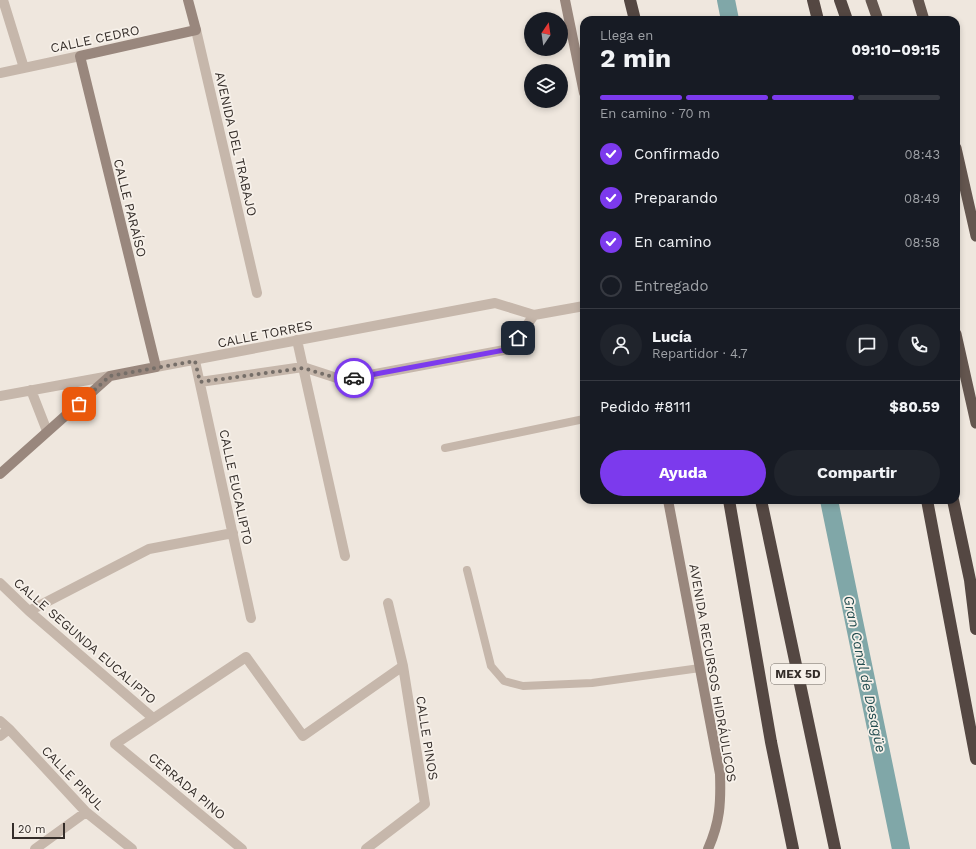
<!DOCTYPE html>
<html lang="es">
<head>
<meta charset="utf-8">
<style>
	:root { --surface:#171b24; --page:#20242c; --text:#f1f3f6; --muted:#9ea1a6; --line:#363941; --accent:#7c3aed }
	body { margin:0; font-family:"Work Sans",sans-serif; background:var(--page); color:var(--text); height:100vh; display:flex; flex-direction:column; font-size:15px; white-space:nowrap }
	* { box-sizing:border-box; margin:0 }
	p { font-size:13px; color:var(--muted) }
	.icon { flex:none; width:22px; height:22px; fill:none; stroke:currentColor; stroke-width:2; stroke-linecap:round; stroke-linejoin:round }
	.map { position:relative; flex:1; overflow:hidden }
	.panel { position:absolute; left:580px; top:16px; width:380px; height:488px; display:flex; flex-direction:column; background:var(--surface); border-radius:12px; box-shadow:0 2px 6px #0003 }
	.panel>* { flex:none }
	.needle { width:26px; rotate:13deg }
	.tools { position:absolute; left:524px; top:12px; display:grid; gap:8px }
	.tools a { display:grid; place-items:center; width:44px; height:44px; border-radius:50%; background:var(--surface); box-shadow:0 2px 6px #0003; font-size:20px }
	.scale { position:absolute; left:12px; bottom:10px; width:53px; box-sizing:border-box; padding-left:4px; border:2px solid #342d29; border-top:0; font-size:11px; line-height:14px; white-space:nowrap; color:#342d29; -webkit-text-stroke:3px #f7f1ea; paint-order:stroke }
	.pin { position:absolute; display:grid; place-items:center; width:34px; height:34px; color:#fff; margin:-17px; border-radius:8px; box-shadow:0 2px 6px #0006 }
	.courier { position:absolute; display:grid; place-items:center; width:40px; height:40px; margin:-20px; border:3px solid #7c3aed; border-radius:50%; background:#fff; color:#222; box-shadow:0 1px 5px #0007 }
	.head em { font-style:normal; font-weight:700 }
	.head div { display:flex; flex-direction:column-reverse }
	.head { display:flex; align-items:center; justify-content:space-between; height:68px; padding:0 20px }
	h1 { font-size:26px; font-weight:700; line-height:30px }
	.bar { display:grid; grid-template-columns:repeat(4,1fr); gap:6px 4px; align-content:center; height:48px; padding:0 20px }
	.bar i { height:5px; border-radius:3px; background:var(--line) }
	.bar .selected { background:var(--accent) }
	.bar p { grid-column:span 4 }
	.line { display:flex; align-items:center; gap:10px; padding:0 20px; border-top:1px solid var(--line) }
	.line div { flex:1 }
	.round { display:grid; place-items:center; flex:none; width:42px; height:42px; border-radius:21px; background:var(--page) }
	ol { padding:0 20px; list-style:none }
	li { display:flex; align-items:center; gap:12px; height:44px }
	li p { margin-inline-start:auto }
	li .icon { padding:4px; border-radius:50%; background:var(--accent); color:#fff; stroke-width:4 }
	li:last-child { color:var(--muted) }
	li i { width:22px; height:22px; border:2px solid var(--line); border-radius:50% }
	.primary-button { display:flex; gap:8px; margin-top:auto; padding:8px 20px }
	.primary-button a { flex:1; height:46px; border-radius:24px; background:var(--accent); color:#fff; font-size:16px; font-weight:700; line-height:46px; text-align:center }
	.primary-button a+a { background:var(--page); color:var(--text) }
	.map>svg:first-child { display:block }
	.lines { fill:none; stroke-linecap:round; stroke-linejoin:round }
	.canal { stroke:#80a7a8; stroke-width:18 }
	.service { stroke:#c6b7ab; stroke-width:8 }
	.minor { stroke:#c6b7ab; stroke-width:10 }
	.secondary { stroke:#99877d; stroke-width:10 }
	.trunk { stroke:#64564f; stroke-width:11 }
	.motorway { stroke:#544742; stroke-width:12 }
	.done { stroke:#756e68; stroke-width:4; stroke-dasharray:0 7.2 }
	.route { stroke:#7c3aed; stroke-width:5 }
	.labels { text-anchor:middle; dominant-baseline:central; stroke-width:3.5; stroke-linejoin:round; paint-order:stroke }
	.shield { fill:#f7f1ea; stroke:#6e6863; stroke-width:1 }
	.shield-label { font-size:12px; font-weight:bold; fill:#342d29 }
	.street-label { font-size:13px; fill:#342d29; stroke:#f7f1ea }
	.water-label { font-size:14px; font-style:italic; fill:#244e51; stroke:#f7f1ea }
</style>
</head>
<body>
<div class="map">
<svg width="976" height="849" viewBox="0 0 976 849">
	<rect width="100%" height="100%" fill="#efe7de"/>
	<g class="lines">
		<!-- canal -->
		<path class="canal" d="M726,0L730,20
			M829,500L901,849"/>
		<!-- service -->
		<path class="service" d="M445,448L584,419
			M467,570L491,666L504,681L523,686L592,683L700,668"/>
		<!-- minor -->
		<path class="minor" d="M3,0L24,68
			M196,30L257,293
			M0,73L80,56
			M297,340L345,556
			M195,361L251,618
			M156,367L495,303L534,315L584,306
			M200,382L303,367L343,380L510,349L534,315
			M31,390L47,431
			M0,396L110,376
			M0,583L29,611L153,718
			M29,611L149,549L233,533
			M0,721L9,729L86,812L132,849
			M0,736L9,729
			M35,849L86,812
			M242,849L115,744L246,657L303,736L403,666
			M366,849L425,804L403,666L388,603"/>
		<!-- secondary -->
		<path class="secondary" d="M565,0L584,93
			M0,474L110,376L156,367L80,56L196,30L188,0
			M668,500L720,774C721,803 720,822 708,849"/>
		<!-- trunk -->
		<path class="trunk" d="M871,0L878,20
			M918,0L924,20
			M956,148L976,236
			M956,334L976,423"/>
		<!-- motorway -->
		<path class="motorway" d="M630,0L635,20
			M813,0L818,20
			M840,0L847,20
			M729,500L771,742L793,849
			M761,500L835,849
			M927,500L976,759
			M953,500L970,580L976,629"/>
	</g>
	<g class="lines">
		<!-- done -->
		<path class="done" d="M79,404L110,376L195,361L200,382L303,368L343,380L354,378"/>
		<!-- route -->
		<path class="route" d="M354,378L510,349L518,338"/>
	</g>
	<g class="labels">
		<!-- shield labels -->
		<rect class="shield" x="771" y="664" width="54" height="20" rx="3"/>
		<g class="shield-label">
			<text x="798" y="674">MEX 5D</text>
		</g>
		<!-- street labels -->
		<g class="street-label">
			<text transform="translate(95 39) rotate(-12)">CALLE CEDRO</text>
			<text transform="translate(236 144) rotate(77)">AVENIDA DEL TRABAJO</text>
			<text transform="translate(130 208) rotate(76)">CALLE PARAÍSO</text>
			<text transform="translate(265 334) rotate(-11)">CALLE TORRES</text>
			<text transform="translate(236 487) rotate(78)">CALLE EUCALIPTO</text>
			<text transform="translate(85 641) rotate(41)">CALLE SEGUNDA EUCALIPTO</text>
			<text transform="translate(713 673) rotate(80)">AVENIDA RECURSOS HIDRÁULICOS</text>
			<text transform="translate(427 738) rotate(81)">CALLE PINOS</text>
			<text transform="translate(73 778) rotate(46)">CALLE PIRUL</text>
			<text transform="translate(187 786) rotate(40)">CERRADA PINO</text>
		</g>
		<!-- water labels -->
		<g class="water-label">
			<text transform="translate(865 674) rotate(78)">Gran Canal de Desagüe</text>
		</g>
	</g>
</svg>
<div class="tools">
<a><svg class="needle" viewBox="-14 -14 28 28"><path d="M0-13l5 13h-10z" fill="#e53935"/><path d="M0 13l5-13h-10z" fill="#9ea1a6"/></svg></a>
<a><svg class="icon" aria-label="layers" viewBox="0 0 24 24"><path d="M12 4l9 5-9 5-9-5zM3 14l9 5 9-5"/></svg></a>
</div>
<div class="scale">20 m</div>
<div class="pin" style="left:79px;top:404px;background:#ea580c"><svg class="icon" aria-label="bag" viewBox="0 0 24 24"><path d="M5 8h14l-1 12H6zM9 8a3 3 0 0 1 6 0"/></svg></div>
<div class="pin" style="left:518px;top:338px;background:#1f2937"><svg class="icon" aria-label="home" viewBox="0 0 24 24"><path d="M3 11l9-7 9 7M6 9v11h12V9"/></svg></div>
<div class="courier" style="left:354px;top:378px"><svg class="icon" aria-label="car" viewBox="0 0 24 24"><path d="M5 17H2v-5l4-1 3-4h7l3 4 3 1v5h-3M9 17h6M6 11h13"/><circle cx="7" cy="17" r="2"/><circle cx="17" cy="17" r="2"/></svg></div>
<section class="panel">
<div class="head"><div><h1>2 min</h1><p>Llega en</p></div><em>09:10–09:15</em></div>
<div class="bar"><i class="selected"></i><i class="selected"></i><i class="selected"></i><i></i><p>En camino · 70 m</p></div>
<ol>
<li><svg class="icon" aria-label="check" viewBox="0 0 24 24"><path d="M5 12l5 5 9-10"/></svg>Confirmado<p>08:43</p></li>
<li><svg class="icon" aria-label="check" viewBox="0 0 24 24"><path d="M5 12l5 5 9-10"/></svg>Preparando<p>08:49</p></li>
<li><svg class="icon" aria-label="check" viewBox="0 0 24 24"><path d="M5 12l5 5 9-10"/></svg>En camino<p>08:58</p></li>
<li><i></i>Entregado</li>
</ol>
<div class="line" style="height:72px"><a class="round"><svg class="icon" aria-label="person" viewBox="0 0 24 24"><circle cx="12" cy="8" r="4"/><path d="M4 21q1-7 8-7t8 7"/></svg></a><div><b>Lucía</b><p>Repartidor · 4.7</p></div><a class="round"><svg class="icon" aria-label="chat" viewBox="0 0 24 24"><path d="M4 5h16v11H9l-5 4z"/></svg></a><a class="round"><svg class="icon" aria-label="phone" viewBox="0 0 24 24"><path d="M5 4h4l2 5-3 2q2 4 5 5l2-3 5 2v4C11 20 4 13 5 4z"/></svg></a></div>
<div class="line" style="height:52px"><div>Pedido #8111</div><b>$80.59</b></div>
<div class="primary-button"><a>Ayuda</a><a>Compartir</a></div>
</section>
</div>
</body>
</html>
